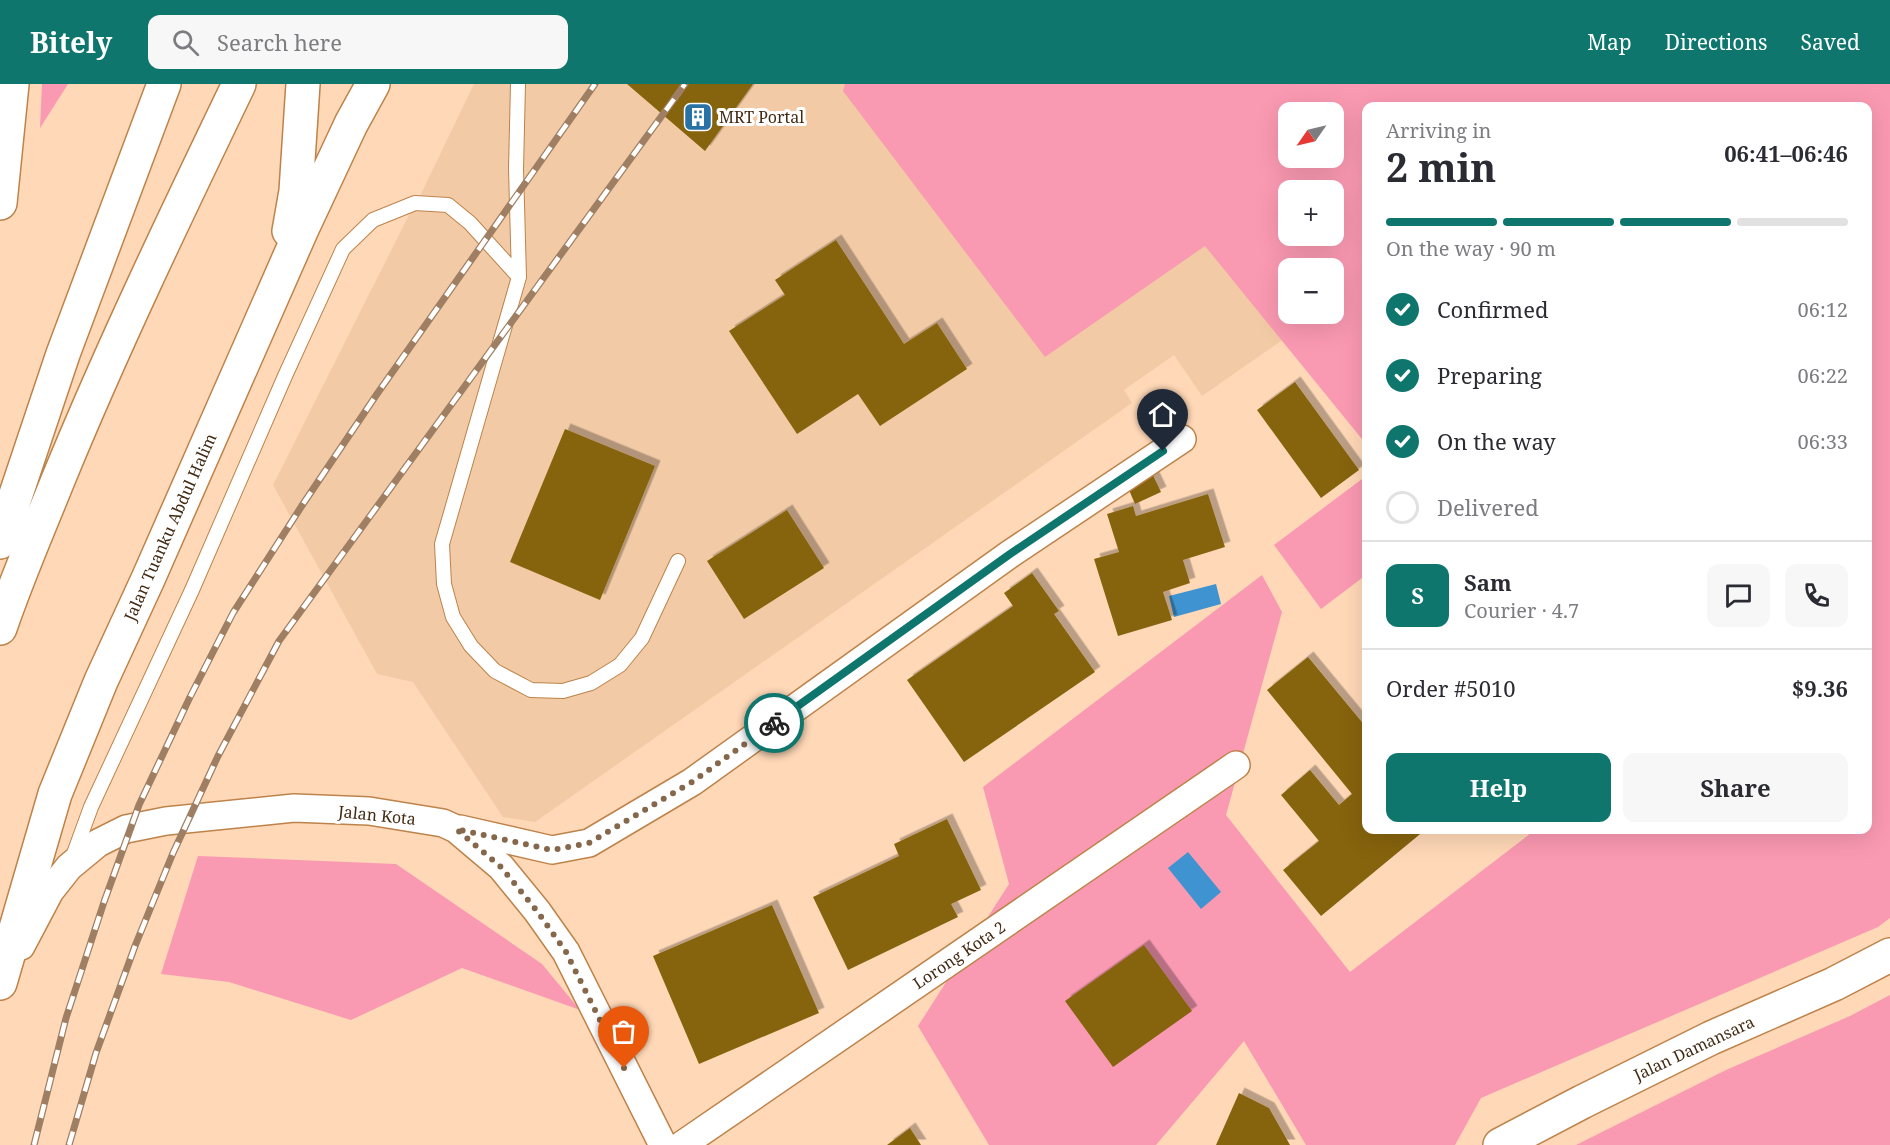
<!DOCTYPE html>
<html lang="en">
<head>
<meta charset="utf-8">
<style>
	:root { --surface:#fff; --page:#f7f7f7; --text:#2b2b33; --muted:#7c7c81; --line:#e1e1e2; --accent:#0f766e }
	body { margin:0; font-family:"Noto Serif",serif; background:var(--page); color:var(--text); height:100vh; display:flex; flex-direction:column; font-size:22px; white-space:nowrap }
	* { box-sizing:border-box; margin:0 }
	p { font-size:20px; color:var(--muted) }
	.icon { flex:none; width:33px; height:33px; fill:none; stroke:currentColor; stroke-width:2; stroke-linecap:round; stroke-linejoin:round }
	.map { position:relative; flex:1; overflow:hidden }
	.side { position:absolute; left:1362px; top:18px; width:510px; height:732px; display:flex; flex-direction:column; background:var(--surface); border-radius:12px; box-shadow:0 6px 24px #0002 }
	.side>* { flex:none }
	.needle { width:39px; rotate:236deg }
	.tools { position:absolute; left:1278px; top:18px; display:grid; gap:12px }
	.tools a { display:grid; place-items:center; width:66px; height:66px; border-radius:12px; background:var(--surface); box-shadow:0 6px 24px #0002; font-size:30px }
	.pin { position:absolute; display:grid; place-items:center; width:51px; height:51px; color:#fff; margin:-62px -26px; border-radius:50% 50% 50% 0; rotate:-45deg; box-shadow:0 0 6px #0007 }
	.pin .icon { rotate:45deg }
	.courier { position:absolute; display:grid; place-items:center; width:60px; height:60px; margin:-30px; border:4px solid #0f766e; border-radius:50%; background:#fff; color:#222; box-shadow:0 2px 8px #0007 }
	.overview em { font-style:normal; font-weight:700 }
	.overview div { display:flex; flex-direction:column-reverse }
	.overview { display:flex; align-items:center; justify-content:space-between; height:102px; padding:0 24px }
	h1 { font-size:39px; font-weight:700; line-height:45px }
	.bar { display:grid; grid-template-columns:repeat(4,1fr); gap:9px 6px; align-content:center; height:72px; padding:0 24px }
	.bar i { height:8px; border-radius:4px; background:var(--line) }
	.bar .selected { background:var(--accent) }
	.bar p { grid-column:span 4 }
	.line { display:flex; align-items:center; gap:15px; padding:0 24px; border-top:2px solid var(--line) }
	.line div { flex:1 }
	.round { display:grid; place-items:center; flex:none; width:63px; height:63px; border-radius:12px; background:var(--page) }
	ol { padding:0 24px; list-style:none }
	li { display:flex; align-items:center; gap:18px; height:66px }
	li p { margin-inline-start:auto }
	li .icon { padding:6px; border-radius:50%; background:var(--accent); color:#fff; stroke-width:4 }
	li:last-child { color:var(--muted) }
	li i { width:33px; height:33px; border:3px solid var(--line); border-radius:50% }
	.cta { display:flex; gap:12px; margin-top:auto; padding:12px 24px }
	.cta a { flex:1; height:69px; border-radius:12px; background:var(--accent); color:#fff; font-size:24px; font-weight:700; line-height:69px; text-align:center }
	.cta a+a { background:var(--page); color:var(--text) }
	header { display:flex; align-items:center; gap:36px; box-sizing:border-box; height:84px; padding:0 30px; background:var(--accent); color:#fff }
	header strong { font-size:28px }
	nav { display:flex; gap:33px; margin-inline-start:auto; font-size:21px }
	.search { width:420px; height:54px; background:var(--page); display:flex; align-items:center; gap:15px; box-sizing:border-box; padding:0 21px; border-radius:12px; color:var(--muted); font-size:22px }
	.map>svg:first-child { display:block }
	.built { fill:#f2caa5 }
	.green { fill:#fa99b2; fill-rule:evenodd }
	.water { fill:#3e93d0 }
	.building { fill:#86640f; filter:url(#shadow) }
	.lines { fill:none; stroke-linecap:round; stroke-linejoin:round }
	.service-casing { stroke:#bd834a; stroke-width:16 }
	.minor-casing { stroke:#bd834a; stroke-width:30 }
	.tertiary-casing { stroke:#bd834a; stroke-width:36 }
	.primary-casing { stroke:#bd834a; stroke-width:36 }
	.service { stroke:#fff; stroke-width:14 }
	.minor { stroke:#fff; stroke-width:27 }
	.tertiary { stroke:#fff; stroke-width:33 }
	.primary { stroke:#fff; stroke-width:33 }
	.rail-casing { stroke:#9f7f63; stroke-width:7 }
	.rail { stroke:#fff; stroke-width:4.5; stroke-dasharray:14; stroke-linecap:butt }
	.done { stroke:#85684c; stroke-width:6; stroke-dasharray:0 10.8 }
	.route { stroke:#0f766e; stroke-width:8 }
	.labels { text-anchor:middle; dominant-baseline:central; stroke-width:6; stroke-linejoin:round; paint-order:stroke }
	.poi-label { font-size:16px; fill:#432b13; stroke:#fff; text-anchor:start }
	.street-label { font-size:16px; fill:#432b13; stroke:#fff }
</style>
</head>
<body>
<header>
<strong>Bitely</strong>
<div class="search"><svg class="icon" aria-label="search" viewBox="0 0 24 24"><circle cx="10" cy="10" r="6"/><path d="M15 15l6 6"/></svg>Search here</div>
<nav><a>Map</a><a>Directions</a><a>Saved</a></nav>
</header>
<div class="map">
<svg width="1890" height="1061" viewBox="0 0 1890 1061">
	<defs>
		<filter id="shadow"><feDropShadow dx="5.5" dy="-5.5" stdDeviation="0" flood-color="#0004"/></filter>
	</defs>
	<rect width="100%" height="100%" fill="#ffd8b7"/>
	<!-- built -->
	<path class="built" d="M474,0H1207L1288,152V230H1320L1202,312L1174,271L1124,306L1132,319L535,738L503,733L413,598L377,590L273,401L415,119L421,127L419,114Z"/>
	<!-- green -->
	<path class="green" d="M42,0H68L40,44Z
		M845,0H1890V834L1878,843L1481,1014L1455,1061H1306L1244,957L1156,1061H989L918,942L1009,800L983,703L1262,491L1282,528L1226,731L1350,888L1535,746H1868V22H1366V360L1205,162L1045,273L843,7ZM1288,28H1334V74H1288ZM1288,106H1334V152H1288ZM1288,184H1334V230H1288Z
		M1366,392V491L1321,525L1274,461Z
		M198,772L396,780L542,880L580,926L462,884L351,936L229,898L161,890Z
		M1890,911V1061H1576L1726,986L1850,932Z"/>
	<!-- water -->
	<path class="water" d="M1216,500L1221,520L1174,533L1169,512Z
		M1188,768L1221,808L1201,825L1168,784Z"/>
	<!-- building -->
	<path class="building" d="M627,0H753L705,67Z
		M836,156L904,260L937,239L967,285L880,342L858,310L797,350L729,247L785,211L775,196Z
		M1295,298L1359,386L1321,414L1257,326Z
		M565,345L655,382L600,516L510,478Z
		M1151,387L1161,408L1135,420L1126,399Z
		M1208,410L1225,463L1183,476L1190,499L1163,508L1172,536L1118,552L1094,475L1119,468L1107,430L1133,422L1136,432Z
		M787,426L824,484L744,535L707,477Z
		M1032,489L1059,527L1054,530L1095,588L964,678L907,596L1013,522L1004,509Z
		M1308,573L1366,643V746H1425L1321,832L1283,786L1319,757L1281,711L1310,686L1339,721L1352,710L1267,606Z
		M947,735L981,806L951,820L958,833L848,886L813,813L899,772L894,760Z
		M772,821L819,929L699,980L653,872Z
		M1144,861L1192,927L1113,983L1065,917Z
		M1239,1009L1269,1024L1290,1061H1216Z
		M910,1044L921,1061H887Z"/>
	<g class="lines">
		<!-- service casing -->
		<g class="service-casing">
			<path id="service" d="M518,0L516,85L519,193L442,460L444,500L453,533L471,562L495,587L531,606L563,607L591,599L620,581L642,554L678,477
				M72,775L91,723L192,506L285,292L343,165L373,136L415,119L448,121L470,139L519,193"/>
		</g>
		<!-- minor casing -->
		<g class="minor-casing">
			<path id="minor" d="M460,745L552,766L589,759L692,698L1010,470L1182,355
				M21,862L50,807L69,783L98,759L126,745L166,737L294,724L369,727L443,739L456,745L501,783L537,827L566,868L663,1061
				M682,1061L1236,681"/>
		</g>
		<!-- tertiary casing -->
		<g class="tertiary-casing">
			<path id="tertiary" d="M1500,1061L1582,1018L1711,954L1834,900L1890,871"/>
		</g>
		<!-- primary casing -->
		<g class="primary-casing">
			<path id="primary" d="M0,119L12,0
				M289,147L296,107L303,0
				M0,458L63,270L164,0
				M0,544C17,494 38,446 58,396C113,262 176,131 239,0
				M0,899L55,710L101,597L148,495L301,147L351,40L373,0"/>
		</g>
		<!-- service -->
		<use href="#service" class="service"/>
		<!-- minor -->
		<use href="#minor" class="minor"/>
		<!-- tertiary -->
		<use href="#tertiary" class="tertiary"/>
		<!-- primary -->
		<use href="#primary" class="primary"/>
		<!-- rail casing -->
		<g class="rail-casing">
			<path id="rail" d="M34,1061L66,934L104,818L139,721L190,613L233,529L303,420L377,310L595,0
				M69,1061L96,969L135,862L173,769L218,672L279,557L685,0"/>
		</g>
		<!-- rail -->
		<use href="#rail" class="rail"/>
	</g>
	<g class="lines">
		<!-- done -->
		<path class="done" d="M624,984L566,868L537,827L501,783L456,745L552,766L589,759L692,698L774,639"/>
		<!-- route -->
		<path class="route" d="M774,639L1010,470L1163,367"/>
	</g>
	<!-- icons -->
	<defs>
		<g id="building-square" transform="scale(1.5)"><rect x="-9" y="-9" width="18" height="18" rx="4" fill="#2972a6" stroke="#fff"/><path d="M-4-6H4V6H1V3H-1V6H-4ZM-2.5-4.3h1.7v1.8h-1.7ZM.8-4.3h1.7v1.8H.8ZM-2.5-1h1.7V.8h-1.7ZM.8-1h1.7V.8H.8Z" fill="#fff"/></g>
	</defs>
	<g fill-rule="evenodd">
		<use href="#building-square" x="698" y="33"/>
	</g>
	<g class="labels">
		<!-- poi labels -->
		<g class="poi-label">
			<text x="719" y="33">MRT Portal</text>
		</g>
		<!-- street labels -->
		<g class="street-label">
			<text transform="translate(170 443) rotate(-66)">Jalan Tuanku Abdul Halim</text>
			<text transform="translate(377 731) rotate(6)">Jalan Kota</text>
			<text transform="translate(959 871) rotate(-34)">Lorong Kota 2</text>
			<text transform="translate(1694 964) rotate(-25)">Jalan Damansara</text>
		</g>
	</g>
</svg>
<div class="tools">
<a><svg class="needle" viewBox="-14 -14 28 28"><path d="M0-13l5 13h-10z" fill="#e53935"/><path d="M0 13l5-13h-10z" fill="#7c7c81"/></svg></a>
<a>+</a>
<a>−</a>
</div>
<div class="pin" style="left:624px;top:984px;background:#ea580c"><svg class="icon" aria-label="bag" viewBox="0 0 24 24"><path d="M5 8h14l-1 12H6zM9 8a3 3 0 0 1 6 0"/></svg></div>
<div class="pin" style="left:1163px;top:367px;background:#1f2937"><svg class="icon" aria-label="home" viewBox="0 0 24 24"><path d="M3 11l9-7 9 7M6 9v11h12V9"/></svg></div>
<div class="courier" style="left:774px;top:639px"><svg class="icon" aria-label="bike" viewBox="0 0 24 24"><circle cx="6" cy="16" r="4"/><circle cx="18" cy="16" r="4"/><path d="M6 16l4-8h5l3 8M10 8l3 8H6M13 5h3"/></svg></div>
<section class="side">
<div class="overview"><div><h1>2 min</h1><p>Arriving in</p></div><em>06:41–06:46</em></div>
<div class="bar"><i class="selected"></i><i class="selected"></i><i class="selected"></i><i></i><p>On the way · 90 m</p></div>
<ol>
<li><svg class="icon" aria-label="check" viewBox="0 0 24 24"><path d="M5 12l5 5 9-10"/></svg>Confirmed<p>06:12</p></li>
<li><svg class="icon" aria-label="check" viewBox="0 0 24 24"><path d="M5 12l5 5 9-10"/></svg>Preparing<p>06:22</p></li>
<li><svg class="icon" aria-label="check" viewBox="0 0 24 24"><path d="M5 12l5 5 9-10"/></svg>On the way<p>06:33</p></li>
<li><i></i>Delivered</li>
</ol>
<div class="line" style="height:108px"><b class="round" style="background:var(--accent);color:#fff">S</b><div><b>Sam</b><p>Courier · 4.7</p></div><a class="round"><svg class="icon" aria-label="chat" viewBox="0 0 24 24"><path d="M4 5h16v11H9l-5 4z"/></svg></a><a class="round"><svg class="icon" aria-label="phone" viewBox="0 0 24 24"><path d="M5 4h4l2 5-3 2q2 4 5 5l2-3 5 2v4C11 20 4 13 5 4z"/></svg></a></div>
<div class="line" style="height:78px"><div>Order #5010</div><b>$9.36</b></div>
<div class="cta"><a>Help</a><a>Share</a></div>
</section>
</div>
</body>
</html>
